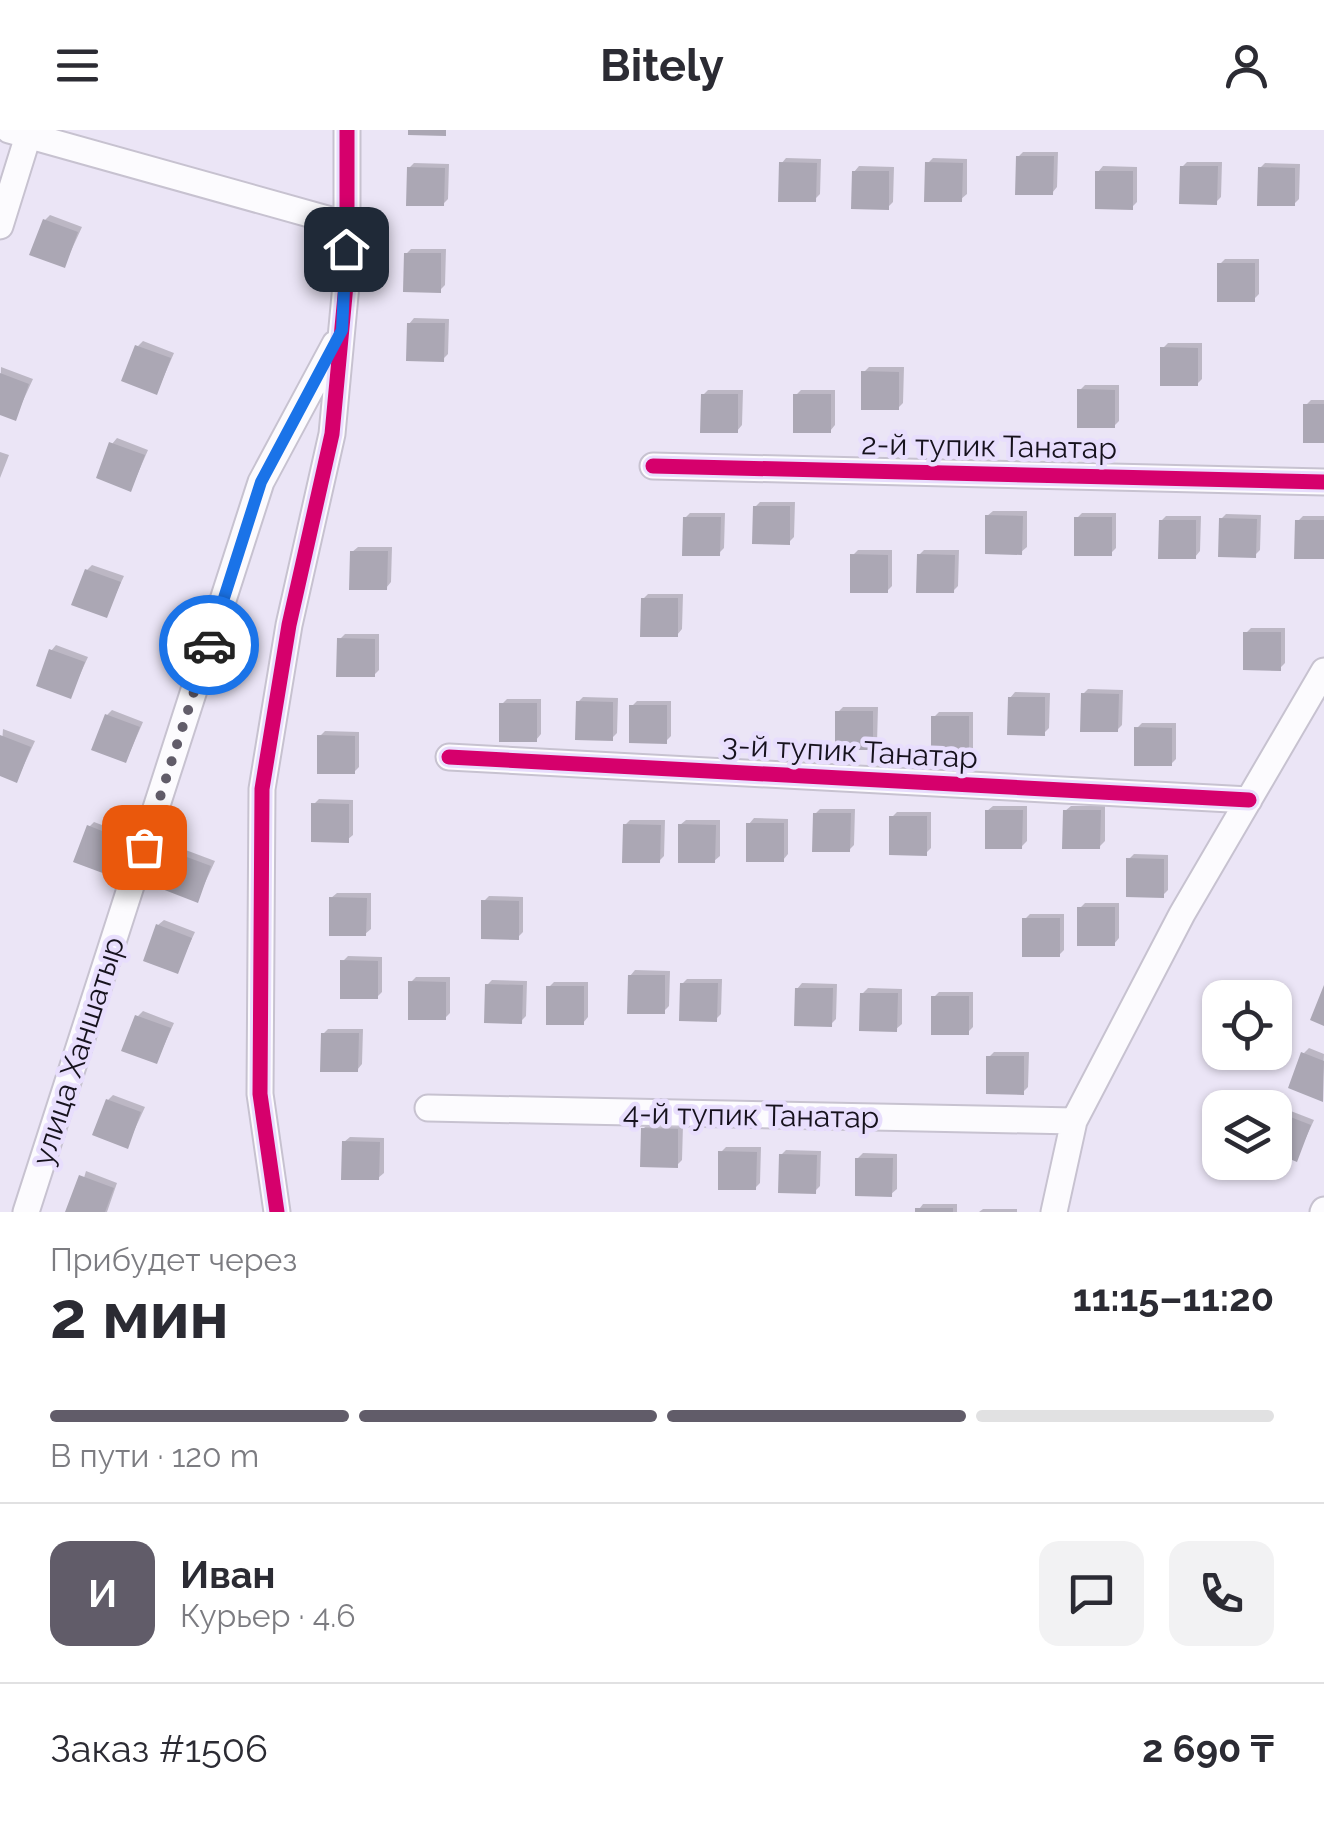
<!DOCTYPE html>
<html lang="ru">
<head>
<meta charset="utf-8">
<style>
	:root { --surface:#fff; --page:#f2f2f3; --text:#2b2b33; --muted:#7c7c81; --line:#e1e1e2; --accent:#615c69 }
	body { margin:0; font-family:Raleway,sans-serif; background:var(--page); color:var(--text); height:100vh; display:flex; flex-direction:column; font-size:38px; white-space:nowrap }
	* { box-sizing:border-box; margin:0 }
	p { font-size:32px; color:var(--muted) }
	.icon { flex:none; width:55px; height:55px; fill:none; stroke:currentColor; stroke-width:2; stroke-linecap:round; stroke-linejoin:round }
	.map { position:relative; height:1082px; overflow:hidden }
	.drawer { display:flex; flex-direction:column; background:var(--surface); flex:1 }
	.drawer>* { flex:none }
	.buttons { position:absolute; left:1202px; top:850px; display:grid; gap:20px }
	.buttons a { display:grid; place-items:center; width:90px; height:90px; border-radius:20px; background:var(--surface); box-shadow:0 2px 8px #0004; font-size:50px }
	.pin { position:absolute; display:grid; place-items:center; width:85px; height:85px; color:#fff; margin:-42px; border-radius:20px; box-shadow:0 5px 15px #0006 }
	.courier { position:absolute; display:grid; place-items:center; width:100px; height:100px; margin:-50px; border:8px solid #1a73e8; border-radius:50%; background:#fff; color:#222; box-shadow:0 2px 12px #0007 }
	.overview em { font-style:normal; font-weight:700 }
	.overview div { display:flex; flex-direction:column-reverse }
	.overview { display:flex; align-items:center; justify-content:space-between; height:170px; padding:0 50px }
	h1 { font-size:65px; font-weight:700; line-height:75px }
	.bar { display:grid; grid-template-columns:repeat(4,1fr); gap:15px 10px; align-content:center; height:120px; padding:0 50px }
	.bar i { height:12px; border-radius:8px; background:var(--line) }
	.bar .current { background:var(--accent) }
	.bar p { grid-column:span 4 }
	.line { display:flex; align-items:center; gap:25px; padding:0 50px; border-top:2px solid var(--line) }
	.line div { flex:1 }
	.round { display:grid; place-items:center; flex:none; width:105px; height:105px; border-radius:20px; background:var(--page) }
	header { display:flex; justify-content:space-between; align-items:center; height:130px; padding:0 50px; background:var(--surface); font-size:45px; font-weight:700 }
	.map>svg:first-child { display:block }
	.shadow { fill:#0003 }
	.building { fill:#aba7b4 }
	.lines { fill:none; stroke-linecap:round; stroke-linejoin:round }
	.minor-casing { stroke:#c7c2d0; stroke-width:29 }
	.minor { stroke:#fcfbfe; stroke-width:25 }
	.cycleway-casing { stroke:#e8defd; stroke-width:21 }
	.cycleway { stroke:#d6006c; stroke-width:15 }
	.done { stroke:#615c69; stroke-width:10; stroke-dasharray:0 18 }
	.route { stroke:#1a73e8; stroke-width:12 }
	.labels { text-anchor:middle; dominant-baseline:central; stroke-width:9; stroke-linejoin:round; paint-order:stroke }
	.street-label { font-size:30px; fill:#16121d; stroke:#e8defd }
</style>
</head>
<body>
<header><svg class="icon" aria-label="menu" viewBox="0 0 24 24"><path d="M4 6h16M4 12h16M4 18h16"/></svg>Bitely<svg class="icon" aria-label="person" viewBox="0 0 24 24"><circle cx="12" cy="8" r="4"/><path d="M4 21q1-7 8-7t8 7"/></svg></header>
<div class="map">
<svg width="1324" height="1082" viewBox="0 0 1324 1082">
	<rect width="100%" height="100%" fill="#ebe5f6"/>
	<!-- shadow -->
	<path class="shadow" d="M1023,22H1058L1057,57L1052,63L1018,27Z
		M786,28L821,29L820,64L815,69L781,34Z
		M933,28L967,29V64L961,69L927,34Z
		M1187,32H1222L1221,67L1216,72L1182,37Z
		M414,33L449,34L448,69L443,74L409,38Z
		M1265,33L1300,34L1299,69L1294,74L1260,38Z
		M859,36L894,37L893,72L888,77L854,42Z
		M1103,36L1137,37V72L1132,77L1098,42Z
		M50,85L82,97L64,136L45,90Z
		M411,119H446L445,155L440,160L406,124Z
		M1225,129H1259V164L1254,169L1220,134Z
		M414,188L449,189L448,224L443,229L409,194Z
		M143,211L174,223L157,262L138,216Z
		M1168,213H1202V249L1197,254L1163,218Z
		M1,237L33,249L15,288L0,282Z
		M869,237H904L903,273L898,278L864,242Z
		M1085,255H1119V291L1114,296L1080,260Z
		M708,260H743L742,295L737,301L703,265Z
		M801,260H835V295L830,301L796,265Z
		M1311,270H1324V310L1306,275Z
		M117,308L148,320L131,359L112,314Z
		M0,322L9,325L0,348Z
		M760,372H795L794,407L789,412L755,377Z
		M993,381H1027V417L1021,422L987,386Z
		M690,383H725L724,418L719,423L685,388Z
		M1082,383H1116V418L1111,423L1077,388Z
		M1226,384L1261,385L1260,420L1255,425L1221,389Z
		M1166,386H1201L1200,421L1195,427L1161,391Z
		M1303,386H1324V427L1298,391Z
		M358,417H392L391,452L386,458L352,422Z
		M858,420H892V456L887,461L853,425Z
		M924,420H959L958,456L953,461L919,425Z
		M92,435L124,446L106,485L87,440Z
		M648,464H683L682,499L677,505L643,469Z
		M1251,498H1285V533L1280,538L1246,503Z
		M345,504H379V540L374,545L340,509Z
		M56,515L88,527L70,566L51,521Z
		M1088,559L1123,560L1122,595L1117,600L1083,564Z
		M1015,562L1050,563L1049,598L1044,603L1010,568Z
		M583,567L618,568L617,603L612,608L578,572Z
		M507,569H541V604L536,610L502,574Z
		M637,571H671V606L666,611L632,576Z
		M843,577H878L877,613L872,618L838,582Z
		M112,580L143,592L126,631L107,585Z
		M939,582H973V618L968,623L934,587Z
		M1142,593H1176V629L1171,634L1137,598Z
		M3,599L35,611L17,650L0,644Z
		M325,601L359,602V637L354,642L320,606Z
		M319,669L353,670V705L347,710L314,674Z
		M993,676H1027V711L1021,717L987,681Z
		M1071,676H1105V711L1099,717L1065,681Z
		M820,679H855L854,715L849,720L815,684Z
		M897,682H931V718L926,723L892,687Z
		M754,688L788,689V724L783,730L749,694Z
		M630,690H665L664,726L659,731L625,695Z
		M686,690H720V726L714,731L680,695Z
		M94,692L126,704L108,742L89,697Z
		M183,719L215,731L197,770L178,724Z
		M1134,724L1168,725V760L1163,765L1129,729Z
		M337,763H371V799L365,804L331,768Z
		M489,766L523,767V802L518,807L484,771Z
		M1085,773H1119V808L1114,814L1080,778Z
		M1030,784H1064V820L1059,825L1025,789Z
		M164,790L195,802L177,841L158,795Z
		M348,826L382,827V862L377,867L343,831Z
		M635,840L670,841L669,876L664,881L630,846Z
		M416,847H450V883L445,888L411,852Z
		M687,849H722L721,884L716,889L682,854Z
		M492,850L527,851L526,886L521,891L487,855Z
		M554,852H588V887L583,893L549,857Z
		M802,853L837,854L836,889L831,894L797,859Z
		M868,858L902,859V894L896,899L862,864Z
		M939,862H973V897L968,902L934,867Z
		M143,881L174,893L157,931L138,886Z
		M328,899H363L362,934L357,940L323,904Z
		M1309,918L1324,924L1322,969L1304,923Z
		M994,922H1029L1028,957L1023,962L989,927Z
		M113,965L145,977L127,1016L108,970Z
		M1283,978L1314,990L1296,1029L1275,1021V990Z
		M648,994L683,995L682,1030L677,1035L643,999Z
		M350,1007L384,1008V1043L378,1048L344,1012Z
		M726,1017H761L760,1053L755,1058L721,1022Z
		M786,1020L821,1021L820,1056L815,1061L781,1025Z
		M863,1023L897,1024V1059L891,1064L857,1029Z
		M86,1041L117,1053L107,1082H74Z
		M923,1074H957V1082H917Z
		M983,1079H1017V1082H979Z"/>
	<!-- building -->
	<path class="building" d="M408,0H446V6L408,5Z
		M1016,26H1054L1053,65H1015Z
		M779,32L817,33L816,72H778Z
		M925,32L963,33L962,72H924Z
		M1180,36H1218L1217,75L1179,74Z
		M407,37L445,38L444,76H406Z
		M1258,37L1295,38V76H1257Z
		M852,41H889V80L851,79Z
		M1095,41H1133V80L1095,79Z
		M43,89L78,102L65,138L29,125Z
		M404,123H441V163L403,162Z
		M1217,133H1255V172H1217Z
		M407,193H445L444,232L406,231Z
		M135,215L171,228L157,265L121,251Z
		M1160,217L1198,218V256H1160Z
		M861,241L899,242V280H861Z
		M0,243L29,254L16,291L0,285Z
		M1077,259L1115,260V298H1077Z
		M701,264H738V303H700Z
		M793,264H831V303H793Z
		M1303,274H1324V313H1303Z
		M109,312L145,325L131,362L96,348Z
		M753,376H790V415L752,414Z
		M985,385L1023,386L1022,425L985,424Z
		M683,387H721L720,426H682Z
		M1074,387H1112V426H1074Z
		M1219,388L1257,389L1256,428L1218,427Z
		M1159,390H1196V429H1158Z
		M1295,390H1324V429H1294Z
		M350,421H388L387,460H349Z
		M850,424L888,425V463H850Z
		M917,424L955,425L954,463H916Z
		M85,439L121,452L107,488L71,475Z
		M641,468H678V507H640Z
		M1243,502H1281V541L1243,540Z
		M337,508L375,509V547H336Z
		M49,519L85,532L71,569L36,556Z
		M1081,563L1119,564L1118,602H1080Z
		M1008,567H1045V606L1007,605Z
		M576,571L613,572V611L575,610Z
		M499,573H537V612H499Z
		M629,575H667V614L629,613Z
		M835,581H873V620H835Z
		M105,584L140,597L126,633L91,620Z
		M931,586H969V625H931Z
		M1134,597L1172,598V636H1134Z
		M0,605L31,617L17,653L0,646Z
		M317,605L355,606V644H317Z
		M311,673L349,674V713L311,712Z
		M985,680H1023L1022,719H985Z
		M1063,680H1101L1100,719H1062Z
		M813,683H851L850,722H812Z
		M889,686H927V726L889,725Z
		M746,693H784V732H746Z
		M623,694L661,695L660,733H622Z
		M678,694L716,695L715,733H678Z
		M87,695L122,709L108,745L73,732Z
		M176,723L211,736L198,773L162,759Z
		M1126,728L1164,729V768L1126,767Z
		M329,767L367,768L366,806H329Z
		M481,770L519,771V810L481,809Z
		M1077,777H1115V816H1077Z
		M1022,788H1060V827H1022Z
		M156,794L192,808L178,844L143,831Z
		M340,830L378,831V869H340Z
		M628,845H665V884H627Z
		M408,851L446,852V890H408Z
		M680,853H718L717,892L679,891Z
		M485,854L523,855L522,894L484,893Z
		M1324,855V896L1310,890Z
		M546,856H584V895H546Z
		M795,858H833L832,897L794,896Z
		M860,863H898L897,902L859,901Z
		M931,866H969V905H931Z
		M135,885L171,898L157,934L121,921Z
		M321,903H359L358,942H320Z
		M1301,922L1324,931L1323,972L1288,958Z
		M986,926H1024V965L986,964Z
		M106,969L141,982L128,1019L92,1005Z
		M1275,981L1311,995L1297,1032L1275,1023Z
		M641,998L678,999V1038L640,1037Z
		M342,1011L380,1012L379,1050H341Z
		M718,1021L757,1022L756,1060H718Z
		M779,1024L817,1025L816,1064L778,1063Z
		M855,1028H893L892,1067L855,1066Z
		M79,1045L114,1058L105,1082H65Z
		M915,1078H953V1082H915Z"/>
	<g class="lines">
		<!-- minor casing -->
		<g class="minor-casing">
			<path id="minor" d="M9,0L345,94
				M0,96L28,6
				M653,336L1324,352
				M449,627L1249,670
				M428,978L1074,991
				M26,1082L261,352L335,214
				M277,1082L260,964L262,659L289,495L332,304L347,144V0
				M1054,1082L1074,991L1182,784L1324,541
				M1323,1082L1324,1080"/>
		</g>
		<!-- minor -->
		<use href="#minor" class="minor"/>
		<!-- cycleway casing -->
		<g class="cycleway-casing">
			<path id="cycleway" d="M653,336L1324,352
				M449,627L1249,670
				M277,1082L260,964L262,659L289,495L332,304L347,144V0"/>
		</g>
		<!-- cycleway -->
		<use href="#cycleway" class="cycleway"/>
	</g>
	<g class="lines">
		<!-- done -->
		<path class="done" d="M144,717L209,515"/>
		<!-- route -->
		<path class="route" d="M209,515L261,352L342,200L346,119"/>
	</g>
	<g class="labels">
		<!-- street labels -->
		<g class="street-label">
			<text transform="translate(989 316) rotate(1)">2-й тупик Танатар</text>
			<text transform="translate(850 621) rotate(3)">3-й тупик Танатар</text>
			<text transform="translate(78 921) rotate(-72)">улица Ханшатыр</text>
			<text transform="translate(751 985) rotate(1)">4-й тупик Танатар</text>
		</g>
	</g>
</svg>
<div class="buttons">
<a><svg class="icon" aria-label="locate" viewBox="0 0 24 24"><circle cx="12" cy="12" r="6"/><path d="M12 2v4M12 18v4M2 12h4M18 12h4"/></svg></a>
<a><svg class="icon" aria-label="layers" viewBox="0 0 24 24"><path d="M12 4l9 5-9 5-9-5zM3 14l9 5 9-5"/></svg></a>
</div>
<div class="pin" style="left:144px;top:717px;background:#ea580c"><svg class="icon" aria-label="bag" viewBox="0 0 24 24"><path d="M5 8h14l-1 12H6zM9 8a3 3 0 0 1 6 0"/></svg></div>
<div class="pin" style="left:346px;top:119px;background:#1f2937"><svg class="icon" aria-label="home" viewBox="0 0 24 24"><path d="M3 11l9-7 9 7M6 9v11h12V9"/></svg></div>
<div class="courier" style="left:209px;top:515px"><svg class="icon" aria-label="car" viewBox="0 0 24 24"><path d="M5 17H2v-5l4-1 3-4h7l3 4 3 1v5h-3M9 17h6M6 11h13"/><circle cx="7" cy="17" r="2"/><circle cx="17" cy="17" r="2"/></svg></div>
</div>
<section class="drawer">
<div class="overview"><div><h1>2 мин</h1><p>Прибудет через</p></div><em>11:15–11:20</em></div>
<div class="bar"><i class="current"></i><i class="current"></i><i class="current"></i><i></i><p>В пути · 120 m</p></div>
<div class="line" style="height:180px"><b class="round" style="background:var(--accent);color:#fff">И</b><div><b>Иван</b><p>Курьер · 4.6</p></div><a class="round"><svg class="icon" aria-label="chat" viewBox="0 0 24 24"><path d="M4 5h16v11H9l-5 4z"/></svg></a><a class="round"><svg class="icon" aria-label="phone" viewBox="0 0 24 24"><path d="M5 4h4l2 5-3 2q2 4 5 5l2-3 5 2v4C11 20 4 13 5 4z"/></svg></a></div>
<div class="line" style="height:130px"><div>Заказ #1506</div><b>2 690 ₸</b></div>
</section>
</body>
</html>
